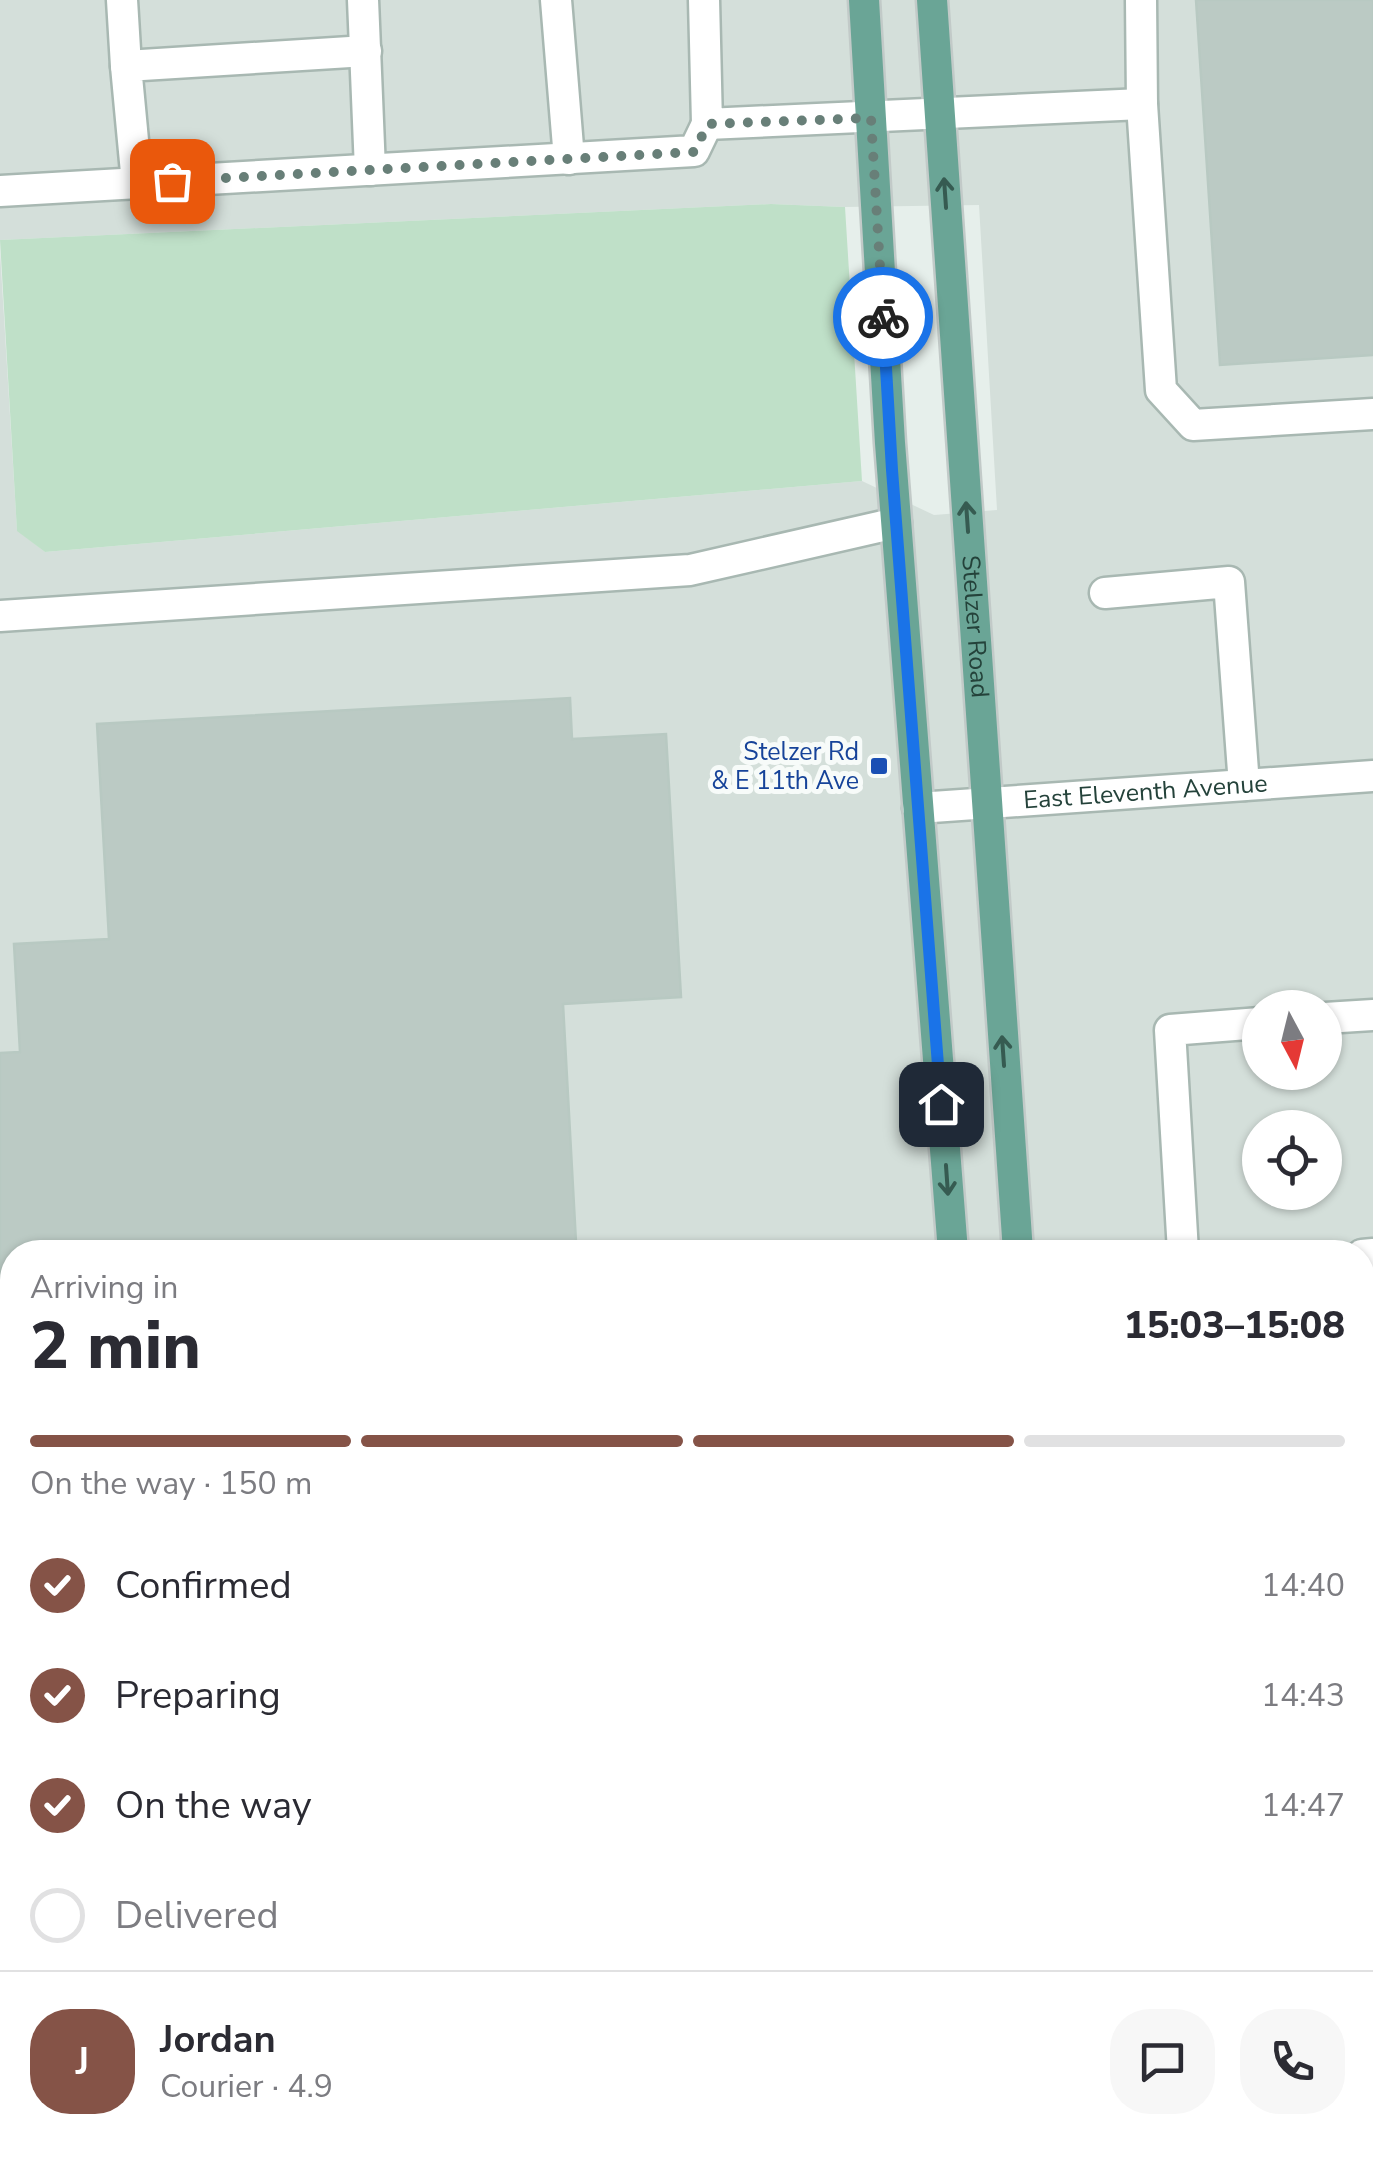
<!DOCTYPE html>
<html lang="en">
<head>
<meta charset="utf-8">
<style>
	:root { --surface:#fff; --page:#f7f7f7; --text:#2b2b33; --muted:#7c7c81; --line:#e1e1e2; --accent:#855347 }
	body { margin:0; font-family:"Nunito Sans",sans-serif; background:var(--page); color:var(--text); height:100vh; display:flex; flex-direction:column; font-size:38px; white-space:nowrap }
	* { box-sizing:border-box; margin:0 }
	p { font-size:32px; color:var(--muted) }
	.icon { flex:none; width:55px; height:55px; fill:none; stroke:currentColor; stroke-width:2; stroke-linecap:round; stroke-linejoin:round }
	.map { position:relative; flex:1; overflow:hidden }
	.side { position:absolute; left:0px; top:1240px; width:1375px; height:930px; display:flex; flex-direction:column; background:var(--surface); border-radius:40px 40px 0 0; box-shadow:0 2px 8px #0004 }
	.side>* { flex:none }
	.needle { width:65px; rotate:173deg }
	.controls { position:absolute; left:1242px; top:990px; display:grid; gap:20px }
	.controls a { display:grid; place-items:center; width:100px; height:100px; border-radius:50%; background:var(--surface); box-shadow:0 2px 8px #0004; font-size:50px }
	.pin { position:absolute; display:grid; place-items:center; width:85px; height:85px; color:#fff; margin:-42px; border-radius:20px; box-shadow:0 5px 15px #0006 }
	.courier { position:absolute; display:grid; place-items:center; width:100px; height:100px; margin:-50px; border:8px solid #1a73e8; border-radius:50%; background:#fff; color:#222; box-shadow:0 2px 12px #0007 }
	.headline em { font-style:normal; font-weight:800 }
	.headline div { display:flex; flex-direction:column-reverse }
	.headline { display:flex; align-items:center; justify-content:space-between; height:170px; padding:0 30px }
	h1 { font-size:65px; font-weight:800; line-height:75px }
	.bar { display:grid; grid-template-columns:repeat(4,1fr); gap:15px 10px; align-content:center; height:120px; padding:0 30px }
	.bar i { height:12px; border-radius:8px; background:var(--line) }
	.bar .selected { background:var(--accent) }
	.bar p { grid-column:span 4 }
	.line { display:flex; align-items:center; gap:25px; padding:0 30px; border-top:2px solid var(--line) }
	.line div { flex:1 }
	.round { display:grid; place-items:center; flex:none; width:105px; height:105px; border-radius:40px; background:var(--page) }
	ol { padding:0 30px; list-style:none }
	li { display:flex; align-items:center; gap:30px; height:110px }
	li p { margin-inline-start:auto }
	li .icon { padding:10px; border-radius:50%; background:var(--accent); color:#fff; stroke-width:4 }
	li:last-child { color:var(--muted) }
	li i { width:55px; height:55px; border:5px solid var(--line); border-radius:50% }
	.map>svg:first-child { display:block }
	.built { fill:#d4dfda; fill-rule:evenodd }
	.green { fill:#bfe0c8 }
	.building { fill:#bbcac4; stroke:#b8c9c2; stroke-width:2.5 }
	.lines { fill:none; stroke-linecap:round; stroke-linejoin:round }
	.minor-casing { stroke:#a8b8b2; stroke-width:35 }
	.major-casing { stroke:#c2cac8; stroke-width:35 }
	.minor { stroke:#fff; stroke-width:30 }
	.major { stroke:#6aa596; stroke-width:30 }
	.oneway { stroke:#365b51 }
	.done { stroke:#687f78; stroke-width:10; stroke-dasharray:0 18 }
	.route { stroke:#1a73e8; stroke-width:12 }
	.transit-dot { fill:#1a4fb4; stroke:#f7fbf9; stroke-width:4 }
	.labels { text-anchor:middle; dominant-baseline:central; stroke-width:10; stroke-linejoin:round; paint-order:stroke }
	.street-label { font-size:25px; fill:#24423a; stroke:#f7fbf9 }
	.transit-label { font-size:25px; fill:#164399; stroke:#f7fbf9; text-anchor:end }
</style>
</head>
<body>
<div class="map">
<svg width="1373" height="2170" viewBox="0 0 1373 2170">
	<rect width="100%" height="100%" fill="#e6efeb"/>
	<!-- built -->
	<path class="built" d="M0,0H1373V1519L1363,1520L1362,1252H12V2158H925V2170H0V252L17,530L45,552L862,481L934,515L997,510L979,205L845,207L771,204L0,240ZM1260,1008H1325V1072H1260ZM1260,1128H1325V1192H1260Z"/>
	<!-- green -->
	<path class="green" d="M771,204L845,207L862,481L45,552L17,531L0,240Z
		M1373,1519V2170H1112L1111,2158H1362V1520Z
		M12,1633V2158H983L984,2170H0V1634Z"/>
	<!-- building -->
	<path class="building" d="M1196,0H1373V355L1220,365Z
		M570,698L572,739L666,734L681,997L563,1004L576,1242L528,1244V1252H441V1250L395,1252H12V1357L0,1358V1053L20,1052L14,944L109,939L97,724Z
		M1373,1281V1355H1362V1282Z"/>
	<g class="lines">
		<!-- minor casing -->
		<g class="minor-casing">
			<g id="minor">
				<path d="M122,0L126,66"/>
				<path d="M363,0L370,170"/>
				<path d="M556,0L569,159"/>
				<path d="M704,0L707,124L1142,104"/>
				<path d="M1141,0L1142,104L1161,390L1193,425L1373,414"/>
				<path d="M137,183L126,66L366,51"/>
				<path d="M0,191L694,151L707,124"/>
				<path d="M1105,593L1229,582L1244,785"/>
				<path d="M0,616L690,570L896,523"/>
				<path id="s1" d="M918,808L1373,776"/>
				<path d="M1325,1018L1373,1015"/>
				<path d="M1183,1252L1170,1030L1260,1023"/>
				<path d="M1362,1255L1373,1254"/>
				<path d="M1362,1382L1373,1381"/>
				<path d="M0,1422H12"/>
				<path d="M1362,1479L1373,1478"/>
				<path d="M0,1588H12"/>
				<path d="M0,1823H12"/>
				<path d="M882,2158L883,2170"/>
			</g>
		</g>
		<!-- major casing -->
		<g class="major-casing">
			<g id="major">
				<path d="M864,0L890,443L953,1252"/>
				<path id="s2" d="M932,0L1018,1252"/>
				<path d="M1006,2158L1007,2170"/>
				<path d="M1074,2158L1075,2170"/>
			</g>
		</g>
		<!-- minor -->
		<use href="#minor" class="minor"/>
		<!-- major -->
		<use href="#major" class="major"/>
	</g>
	<!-- one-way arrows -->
	<defs><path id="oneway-shaft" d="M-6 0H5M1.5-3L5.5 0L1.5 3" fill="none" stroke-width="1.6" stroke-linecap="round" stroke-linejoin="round" transform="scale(2.5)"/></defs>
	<g class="oneway">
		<use href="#oneway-shaft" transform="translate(945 193) rotate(-94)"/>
		<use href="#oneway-shaft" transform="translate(967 517) rotate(-94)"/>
		<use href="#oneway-shaft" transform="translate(1003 1051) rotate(-94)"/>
		<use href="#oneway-shaft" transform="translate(947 1180) rotate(86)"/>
	</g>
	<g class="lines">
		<!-- done -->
		<path class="done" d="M172,181L694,152L708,124L871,118L883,317"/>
		<!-- route -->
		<path class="route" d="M883,317L892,470L941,1104"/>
	</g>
	<!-- markers -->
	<rect class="transit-dot" x="869" y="756" width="20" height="20" rx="5"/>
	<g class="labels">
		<!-- street labels -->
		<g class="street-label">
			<text stroke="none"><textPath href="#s2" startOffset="628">Stelzer Road</textPath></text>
			<text stroke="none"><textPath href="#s1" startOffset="228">East Eleventh Avenue</textPath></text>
		</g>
		<!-- transit labels -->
		<g class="transit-label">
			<text x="859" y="752">Stelzer Rd<tspan x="859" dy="29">&amp; E 11th Ave</tspan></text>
		</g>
	</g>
</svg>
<div class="controls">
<a><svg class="needle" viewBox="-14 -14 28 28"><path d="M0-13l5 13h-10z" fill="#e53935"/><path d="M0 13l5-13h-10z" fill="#7c7c81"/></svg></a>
<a><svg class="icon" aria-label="locate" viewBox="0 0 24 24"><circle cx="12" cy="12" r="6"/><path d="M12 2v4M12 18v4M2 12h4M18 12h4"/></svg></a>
</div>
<div class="pin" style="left:172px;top:181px;background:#ea580c"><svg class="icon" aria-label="bag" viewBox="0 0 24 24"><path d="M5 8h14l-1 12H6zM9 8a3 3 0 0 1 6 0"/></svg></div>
<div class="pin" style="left:941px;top:1104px;background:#1f2937"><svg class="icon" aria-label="home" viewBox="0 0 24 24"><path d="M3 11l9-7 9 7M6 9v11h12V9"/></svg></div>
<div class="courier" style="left:883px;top:317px"><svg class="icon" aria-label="bike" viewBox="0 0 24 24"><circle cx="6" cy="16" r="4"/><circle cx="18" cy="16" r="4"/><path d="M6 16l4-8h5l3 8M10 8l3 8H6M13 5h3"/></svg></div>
<section class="side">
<div class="headline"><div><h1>2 min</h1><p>Arriving in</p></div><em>15:03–15:08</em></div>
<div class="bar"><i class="selected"></i><i class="selected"></i><i class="selected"></i><i></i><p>On the way · 150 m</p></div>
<ol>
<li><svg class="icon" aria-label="check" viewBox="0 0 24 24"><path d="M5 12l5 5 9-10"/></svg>Confirmed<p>14:40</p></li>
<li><svg class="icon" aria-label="check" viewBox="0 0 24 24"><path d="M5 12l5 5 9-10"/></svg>Preparing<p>14:43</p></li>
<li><svg class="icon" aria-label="check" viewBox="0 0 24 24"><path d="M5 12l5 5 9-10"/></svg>On the way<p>14:47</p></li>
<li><i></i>Delivered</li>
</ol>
<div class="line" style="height:180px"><b class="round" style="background:var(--accent);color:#fff">J</b><div><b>Jordan</b><p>Courier · 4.9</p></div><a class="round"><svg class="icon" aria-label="chat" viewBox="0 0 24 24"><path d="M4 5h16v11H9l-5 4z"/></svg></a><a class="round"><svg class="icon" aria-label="phone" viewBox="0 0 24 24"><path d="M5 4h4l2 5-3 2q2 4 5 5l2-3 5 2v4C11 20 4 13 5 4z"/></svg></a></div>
</section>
</div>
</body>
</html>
